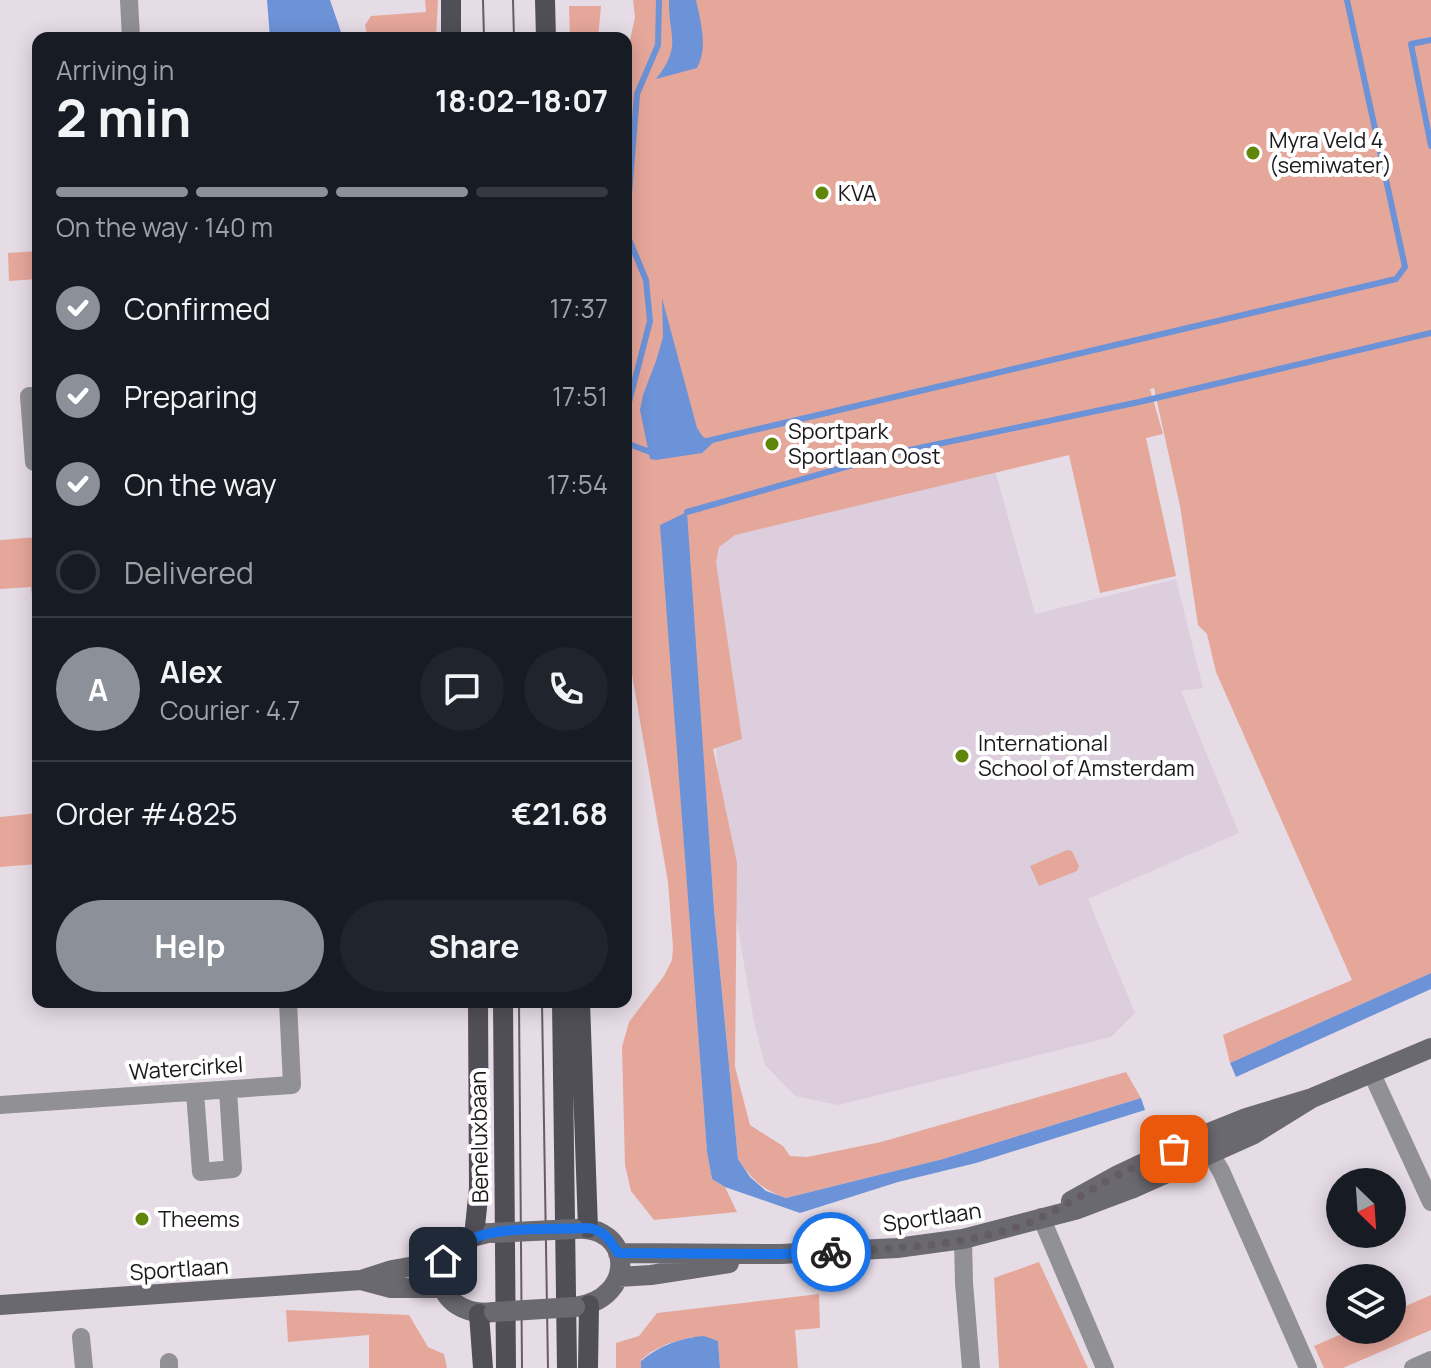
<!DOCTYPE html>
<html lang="en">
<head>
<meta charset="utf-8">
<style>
	:root { --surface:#171b24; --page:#20242c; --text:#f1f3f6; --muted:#9ea1a6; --line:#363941; --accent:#8c9099 }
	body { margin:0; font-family:Manrope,sans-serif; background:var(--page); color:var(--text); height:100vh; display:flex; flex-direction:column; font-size:30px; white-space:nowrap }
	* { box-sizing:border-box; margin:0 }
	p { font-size:26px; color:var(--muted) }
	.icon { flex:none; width:44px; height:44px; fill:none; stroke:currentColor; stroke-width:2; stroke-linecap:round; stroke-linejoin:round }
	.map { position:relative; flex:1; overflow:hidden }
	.sheet { position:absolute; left:32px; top:32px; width:600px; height:976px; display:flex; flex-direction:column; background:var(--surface); border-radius:16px; box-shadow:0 4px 20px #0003 }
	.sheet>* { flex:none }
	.needle { width:52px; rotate:155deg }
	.controls { position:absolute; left:1326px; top:1168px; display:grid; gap:16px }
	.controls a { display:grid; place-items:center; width:80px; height:80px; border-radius:50%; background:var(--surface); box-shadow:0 4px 20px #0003; font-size:40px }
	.pin { position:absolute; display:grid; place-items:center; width:68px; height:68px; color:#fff; margin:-34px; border-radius:16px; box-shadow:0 4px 12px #0006 }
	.courier { position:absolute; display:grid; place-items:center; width:80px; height:80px; margin:-40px; border:6px solid #1a73e8; border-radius:50%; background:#fff; color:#222; box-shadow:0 2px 10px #0007 }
	.overview em { font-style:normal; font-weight:700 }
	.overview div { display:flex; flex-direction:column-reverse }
	.overview { display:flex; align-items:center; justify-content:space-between; height:136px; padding:0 24px }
	h1 { font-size:52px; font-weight:700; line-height:60px }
	.bar { display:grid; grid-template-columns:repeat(4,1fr); gap:12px 8px; align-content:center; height:96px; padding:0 24px }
	.bar i { height:10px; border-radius:6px; background:var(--line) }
	.bar .on { background:var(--accent) }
	.bar p { grid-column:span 4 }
	.line { display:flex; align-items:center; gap:20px; padding:0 24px; border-top:2px solid var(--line) }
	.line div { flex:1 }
	.round { display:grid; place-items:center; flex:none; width:84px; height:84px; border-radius:42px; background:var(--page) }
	ol { padding:0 24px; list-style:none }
	li { display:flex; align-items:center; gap:24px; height:88px }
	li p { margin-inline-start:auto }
	li .icon { padding:8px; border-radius:50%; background:var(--accent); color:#fff; stroke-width:4 }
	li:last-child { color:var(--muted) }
	li i { width:44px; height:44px; border:4px solid var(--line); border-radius:50% }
	.primary-button { display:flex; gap:16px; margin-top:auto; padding:16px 24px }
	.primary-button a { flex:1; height:92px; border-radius:48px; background:var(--accent); color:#fff; font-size:32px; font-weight:700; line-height:92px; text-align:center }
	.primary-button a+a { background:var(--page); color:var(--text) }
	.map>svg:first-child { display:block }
	.built { fill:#ddcedd }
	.green { fill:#e6a79b }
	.water { fill:#6c92d7 }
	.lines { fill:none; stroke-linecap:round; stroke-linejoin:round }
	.stream { stroke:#6c92d7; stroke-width:6 }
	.street { stroke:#909095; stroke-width:18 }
	.secondary { stroke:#6b6970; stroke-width:20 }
	.primary { stroke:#504f57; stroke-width:20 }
	.tram { stroke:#645e64; stroke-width:2 }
	.secondary-bridge { stroke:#6b6970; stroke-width:20 }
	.done { stroke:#635d63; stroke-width:8; stroke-dasharray:0 14.4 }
	.route { stroke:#1a73e8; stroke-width:10 }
	.poi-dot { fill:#5f850a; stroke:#fff; stroke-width:3 }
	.labels { text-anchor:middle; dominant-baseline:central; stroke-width:8; stroke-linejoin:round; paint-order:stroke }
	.poi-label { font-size:22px; fill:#1c181c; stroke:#fff; text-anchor:start }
	.street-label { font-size:22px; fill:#1c181c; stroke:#fff }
</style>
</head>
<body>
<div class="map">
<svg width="1431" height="1368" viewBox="0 0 1431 1368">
	<rect width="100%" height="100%" fill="#e6dce6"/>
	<!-- built -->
	<path class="built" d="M991,456L1035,614L1176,579L1203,688L1181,691L1239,833L1088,899L1135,1013L1111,1037L838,1105L795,1096L765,1065L754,1022L720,822L705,523Z"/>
	<!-- green -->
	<path class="green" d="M425,0H438L436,38H368L365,25L371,16L426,12Z
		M633,0H1431V973L1230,1063L1223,1035L1352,980L1216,672L1207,634L1198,625L1180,506L1154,388L1150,389L1163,434L1146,438L1176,576L1100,593L1069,455L735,535L719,547L716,562L742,739L713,749L737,863L735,1067L750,1125L783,1146L790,1156L807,1157L881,1142L1126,1072L1141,1098L943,1159L786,1198C763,1190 751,1179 738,1159L714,909L686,513L661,525L662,543L707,1151L712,1179L725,1187L737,1212L654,1220L631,1191L625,1165L622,1047L629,1022L664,976L672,960L673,947L668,882L626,640V59L635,17Z
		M569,6H601L598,38H570Z
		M38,251V279L9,281L8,253Z
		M38,537V646L31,587L0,589V540Z
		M38,813V864L0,867V817Z
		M1067,850L1072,851L1079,866L1077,871L1039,886L1030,866Z
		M1039,1262L1088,1368H999L994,1278Z
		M819,1294L820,1328L795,1330L798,1368H720L718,1341L692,1337L667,1344L651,1352L641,1360V1368H616V1343L639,1336L657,1313Z
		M1431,1295V1330L1343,1368H1324L1314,1346L1351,1330H1392V1312Z
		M286,1310L409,1315L428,1347L444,1354L447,1368H369V1335L288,1342Z"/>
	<!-- water -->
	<path class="water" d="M267,0H330L343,38H270Z
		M669,0H696C701,22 708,48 697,68L656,79C683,45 668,37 669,0Z
		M662,298L697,428L703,437L715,441L702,453L656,460L650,459L640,410L643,395L656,361L663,337Z
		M687,512L714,909L738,1159L750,1177L766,1191L786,1198L943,1159L1141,1098L1145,1110L976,1163L898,1182L800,1213L725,1187L712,1179L707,1152L660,525Z
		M1431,973V989L1236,1077L1230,1063Z
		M704,1336L718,1341L720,1368H641V1361C658,1346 683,1337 704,1336Z"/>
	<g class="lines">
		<!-- stream -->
		<path class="stream" d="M1431,40L1411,44L1431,146
			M626,441L628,406L650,321L646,280L626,232L637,94L658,45L659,0
			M707,441L1396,279L1405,267L1347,0
			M626,443L653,453
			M687,512L895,453L1139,402L1431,333"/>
		<!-- street -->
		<path class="street" d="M129,0L131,38
			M38,396H29L34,462H38
			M1372,1074L1431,1202
			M195,1092L201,1172L233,1169L228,1090
			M0,1105L292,1085L288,1002
			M1204,1143L1221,1171L1308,1368
			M1041,1217L1105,1368
			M963,1239L964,1283L971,1368
			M81,1337L84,1368
			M169,1362V1368
			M1413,1368L1431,1360"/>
		<!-- secondary -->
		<path class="secondary" d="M1071,1201L1118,1175L1201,1136L1246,1118L1312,1098L1431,1048
			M574,1229C633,1223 638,1299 575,1307
			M488,1233C416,1248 434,1320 494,1312
			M618,1253L781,1254L897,1248L963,1239L1078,1209L1131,1189L1254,1134L1312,1098
			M618,1277L651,1275L729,1263
			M361,1280L391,1288H444
			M0,1305L361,1280L392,1270L443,1261"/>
		<!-- primary -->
		<path class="primary" d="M545,0L546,38
			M451,38V0
			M503,1002L506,1368
			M562,1002L567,1368
			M580,1002L588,1228
			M474,1236L479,1188L478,1002
			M479,1314L483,1368
			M588,1368L589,1305"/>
		<!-- tram -->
		<path class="tram" d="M483,0L484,38
			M513,0L514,38
			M519,1002L522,1368
			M542,1002L548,1368"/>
		<!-- secondary-bridge -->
		<path class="secondary-bridge" d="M492,1233L574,1229
			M494,1312L575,1307"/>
	</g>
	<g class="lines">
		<!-- done -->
		<path class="done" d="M831,1252C900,1248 978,1246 1042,1217C1068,1205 1092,1188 1118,1175C1136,1166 1155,1158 1174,1149"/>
		<!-- route -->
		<path class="route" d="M443,1261C473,1220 542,1231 588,1228C604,1230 610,1240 618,1253L781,1254L831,1252"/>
	</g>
	<!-- markers -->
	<g class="poi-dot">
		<circle cx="1253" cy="153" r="8"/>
		<circle cx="822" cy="193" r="8"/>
		<circle cx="772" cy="444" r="8"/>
		<circle cx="962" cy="756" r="8"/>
		<circle cx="142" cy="1219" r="8"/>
	</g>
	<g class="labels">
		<!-- poi labels -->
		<g class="poi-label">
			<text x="1269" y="140">Myra Veld 4<tspan x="1269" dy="25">(semiwater)</tspan></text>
			<text x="838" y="193">KVA</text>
			<text x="788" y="431">Sportpark<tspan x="788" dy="25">Sportlaan Oost</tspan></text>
			<text x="978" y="743">International<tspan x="978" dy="25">School of Amsterdam</tspan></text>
			<text x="158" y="1219">Theems</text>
		</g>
		<!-- street labels -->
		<g class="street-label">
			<text transform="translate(186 1068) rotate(-4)">Watercirkel</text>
			<text transform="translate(479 1137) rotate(-91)">Beneluxbaan</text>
			<text transform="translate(932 1217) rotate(-8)">Sportlaan</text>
			<text transform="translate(179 1269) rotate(-4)">Sportlaan</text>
		</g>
	</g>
</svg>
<div class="controls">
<a><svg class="needle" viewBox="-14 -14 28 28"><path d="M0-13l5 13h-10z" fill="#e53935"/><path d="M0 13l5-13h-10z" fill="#9ea1a6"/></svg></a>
<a><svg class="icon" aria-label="layers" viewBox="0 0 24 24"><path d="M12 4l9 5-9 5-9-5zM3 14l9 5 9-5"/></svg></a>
</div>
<div class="pin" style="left:1174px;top:1149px;background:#ea580c"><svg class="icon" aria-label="bag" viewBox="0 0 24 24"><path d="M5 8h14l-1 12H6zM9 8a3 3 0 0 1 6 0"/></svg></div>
<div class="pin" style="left:443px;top:1261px;background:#1f2937"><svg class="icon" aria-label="home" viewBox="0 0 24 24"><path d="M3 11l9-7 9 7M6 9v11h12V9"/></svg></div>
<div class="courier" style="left:831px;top:1252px"><svg class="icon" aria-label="bike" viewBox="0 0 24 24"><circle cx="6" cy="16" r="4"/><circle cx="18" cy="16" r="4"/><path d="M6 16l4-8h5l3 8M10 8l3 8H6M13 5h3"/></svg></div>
<section class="sheet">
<div class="overview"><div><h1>2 min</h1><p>Arriving in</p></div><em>18:02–18:07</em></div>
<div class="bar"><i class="on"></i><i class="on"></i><i class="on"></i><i></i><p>On the way · 140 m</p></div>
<ol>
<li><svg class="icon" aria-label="check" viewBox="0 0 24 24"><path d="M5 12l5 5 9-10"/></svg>Confirmed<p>17:37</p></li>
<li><svg class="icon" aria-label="check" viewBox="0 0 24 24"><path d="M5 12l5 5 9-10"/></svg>Preparing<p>17:51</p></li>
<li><svg class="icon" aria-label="check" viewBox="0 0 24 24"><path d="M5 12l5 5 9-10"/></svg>On the way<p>17:54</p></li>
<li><i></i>Delivered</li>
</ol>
<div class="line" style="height:144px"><b class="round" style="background:var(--accent);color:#fff">A</b><div><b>Alex</b><p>Courier · 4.7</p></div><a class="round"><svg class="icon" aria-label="chat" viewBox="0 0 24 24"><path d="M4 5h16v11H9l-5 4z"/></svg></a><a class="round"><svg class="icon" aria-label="phone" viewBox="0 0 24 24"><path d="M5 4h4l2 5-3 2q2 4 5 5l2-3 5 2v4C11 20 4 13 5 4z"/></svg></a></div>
<div class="line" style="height:104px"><div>Order #4825</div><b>€21.68</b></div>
<div class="primary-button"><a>Help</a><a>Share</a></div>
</section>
</div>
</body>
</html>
